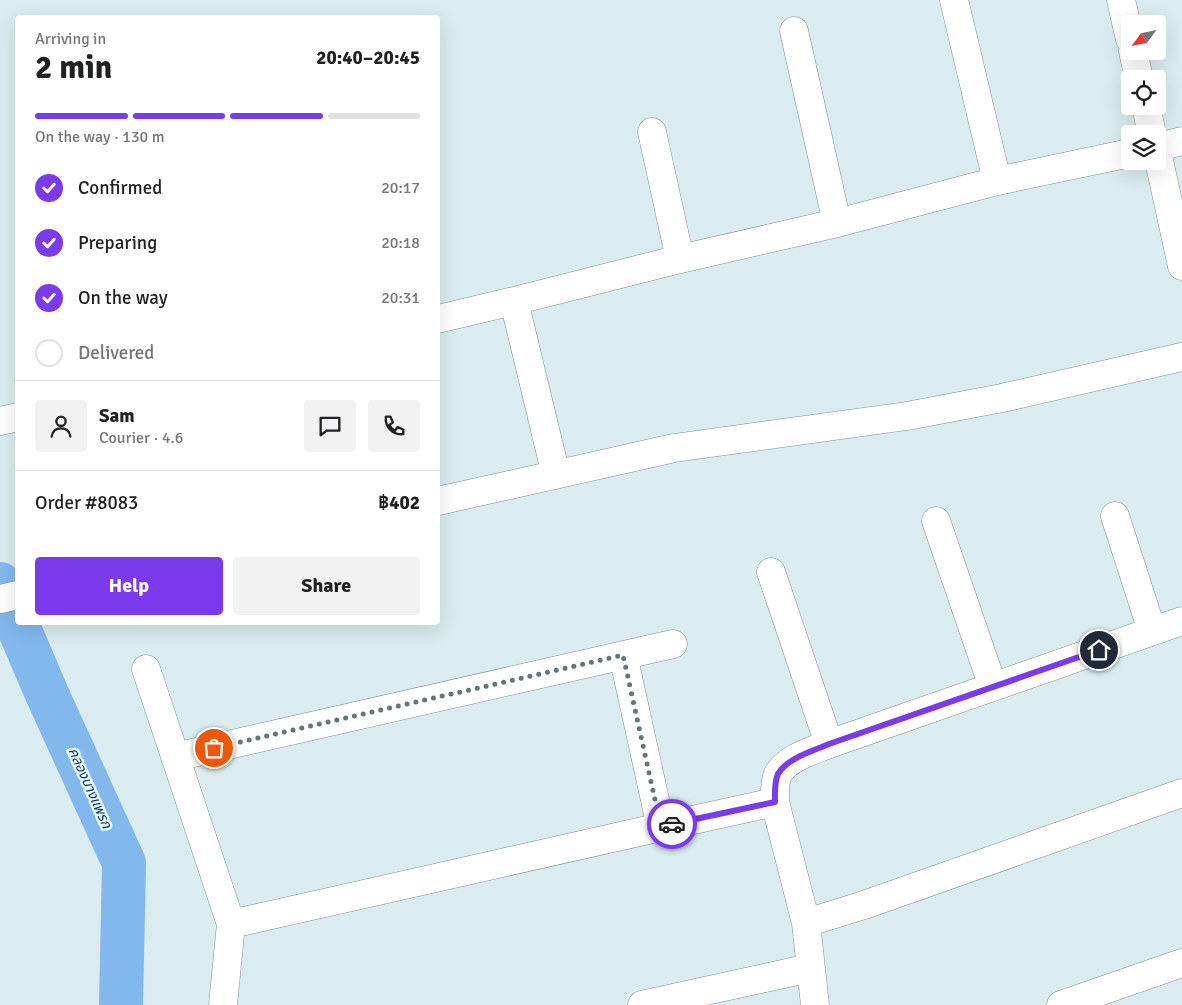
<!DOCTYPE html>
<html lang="en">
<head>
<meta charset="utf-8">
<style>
	:root { --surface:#fff; --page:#f2f2f2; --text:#202124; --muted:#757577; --line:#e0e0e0; --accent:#7c3aed }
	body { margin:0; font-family:Signika,"Noto Sans Thai",sans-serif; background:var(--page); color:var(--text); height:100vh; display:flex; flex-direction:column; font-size:19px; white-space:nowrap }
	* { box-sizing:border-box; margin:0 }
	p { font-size:16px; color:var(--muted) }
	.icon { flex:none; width:28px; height:28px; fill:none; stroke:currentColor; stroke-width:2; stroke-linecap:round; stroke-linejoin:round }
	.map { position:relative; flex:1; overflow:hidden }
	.panel { position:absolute; left:15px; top:15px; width:425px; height:610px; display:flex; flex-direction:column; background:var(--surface); border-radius:5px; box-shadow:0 5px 20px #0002 }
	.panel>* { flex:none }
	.needle { width:32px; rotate:237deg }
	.controls { position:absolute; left:1121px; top:15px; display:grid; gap:10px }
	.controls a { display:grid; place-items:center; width:45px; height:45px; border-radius:5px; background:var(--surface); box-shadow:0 5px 20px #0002; font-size:25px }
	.pin { position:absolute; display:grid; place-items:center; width:42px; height:42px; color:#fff; margin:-21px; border:2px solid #fff; border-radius:50%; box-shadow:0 1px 5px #0007 }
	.courier { position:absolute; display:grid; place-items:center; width:50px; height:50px; margin:-25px; border:4px solid #7c3aed; border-radius:50%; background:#fff; color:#222; box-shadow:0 1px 6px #0007 }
	.overview em { font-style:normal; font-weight:700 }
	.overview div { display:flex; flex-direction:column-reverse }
	.overview { display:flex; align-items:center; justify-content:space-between; height:85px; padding:0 20px }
	h1 { font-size:32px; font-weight:700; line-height:38px }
	.bar { display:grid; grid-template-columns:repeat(4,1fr); gap:8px 5px; align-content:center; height:60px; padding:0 20px }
	.bar i { height:6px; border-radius:4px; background:var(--line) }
	.bar .selected { background:var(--accent) }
	.bar p { grid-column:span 4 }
	.line { display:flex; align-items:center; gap:12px; padding:0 20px; border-top:1px solid var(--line) }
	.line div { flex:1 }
	.round { display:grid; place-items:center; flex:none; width:52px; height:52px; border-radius:5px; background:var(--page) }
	ol { padding:0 20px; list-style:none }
	li { display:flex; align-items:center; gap:15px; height:55px }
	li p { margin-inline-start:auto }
	li .icon { padding:5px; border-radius:50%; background:var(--accent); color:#fff; stroke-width:4 }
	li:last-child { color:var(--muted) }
	li i { width:28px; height:28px; border:2px solid var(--line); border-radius:50% }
	.cta { display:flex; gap:10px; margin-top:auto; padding:10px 20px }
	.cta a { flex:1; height:58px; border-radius:5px; background:var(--accent); color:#fff; font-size:20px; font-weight:700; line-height:58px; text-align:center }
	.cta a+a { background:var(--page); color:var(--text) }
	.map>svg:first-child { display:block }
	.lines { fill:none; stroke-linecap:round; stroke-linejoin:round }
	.river { stroke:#83b8ed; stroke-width:44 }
	.minor-casing { stroke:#7e8e91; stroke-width:29 }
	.minor { stroke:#fff; stroke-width:28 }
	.done { stroke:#687375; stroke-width:5; stroke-dasharray:0 9 }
	.route { stroke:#7c3aed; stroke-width:6 }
	.labels { text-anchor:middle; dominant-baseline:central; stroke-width:5; stroke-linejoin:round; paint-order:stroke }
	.water-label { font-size:14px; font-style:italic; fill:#093053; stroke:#e7f9fc }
</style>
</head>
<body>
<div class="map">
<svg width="1182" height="1005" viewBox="0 0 1182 1005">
	<rect width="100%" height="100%" fill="#daecef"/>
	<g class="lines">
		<!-- river -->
		<path class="river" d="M0,584L47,694L124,863L121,1005"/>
		<!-- minor casing -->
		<g class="minor-casing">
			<path id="minor" d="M954,0L997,181
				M1121,0L1130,39
				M794,31L837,223
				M1133,51L1139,79
				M1146,106L1152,134
				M652,132L680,259
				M1158,147L1182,141
				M1158,156L1182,266
				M514,301L556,475
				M438,319L514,301L680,259L837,223L997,181L1130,153
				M0,421L18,417
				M438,501L674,448L907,416L1002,398L1182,357
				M1115,516L1152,631
				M936,521L993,687
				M771,572L829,744
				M0,599L18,595
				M623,655L661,827
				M146,669L231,924L223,1005
				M175,757L673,644
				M806,923L864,905L1182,793
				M231,924L661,827L775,802
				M642,1005L810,968
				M815,1005L806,923L775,802C775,793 774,783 778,774C787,758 812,751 829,744L1182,621
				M1061,1005L1182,963"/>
		</g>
		<!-- minor -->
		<use href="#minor" class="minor"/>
	</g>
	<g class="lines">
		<!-- done -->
		<path class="done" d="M214,748L623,655L661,827L672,824"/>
		<!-- route -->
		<path class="route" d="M672,824L775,802C775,793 774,783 778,774C787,758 813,751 829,744L1099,650"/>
	</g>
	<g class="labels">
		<!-- water labels -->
		<g class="water-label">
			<text transform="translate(90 788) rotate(66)">คลองบางแพรก</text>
		</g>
	</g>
</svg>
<div class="controls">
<a><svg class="needle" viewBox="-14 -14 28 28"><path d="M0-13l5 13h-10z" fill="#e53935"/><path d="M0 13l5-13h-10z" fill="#757577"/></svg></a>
<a><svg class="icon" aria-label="locate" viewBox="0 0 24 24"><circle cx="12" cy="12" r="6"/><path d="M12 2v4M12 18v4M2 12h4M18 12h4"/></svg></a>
<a><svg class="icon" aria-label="layers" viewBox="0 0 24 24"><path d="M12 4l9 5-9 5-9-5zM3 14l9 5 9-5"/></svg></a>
</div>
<div class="pin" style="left:214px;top:748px;background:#ea580c"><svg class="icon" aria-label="bag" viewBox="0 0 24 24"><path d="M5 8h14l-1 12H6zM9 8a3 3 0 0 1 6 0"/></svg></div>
<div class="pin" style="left:1099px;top:650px;background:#1f2937"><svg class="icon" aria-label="home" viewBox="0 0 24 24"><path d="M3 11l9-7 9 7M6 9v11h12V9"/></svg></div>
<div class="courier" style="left:672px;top:824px"><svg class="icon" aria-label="car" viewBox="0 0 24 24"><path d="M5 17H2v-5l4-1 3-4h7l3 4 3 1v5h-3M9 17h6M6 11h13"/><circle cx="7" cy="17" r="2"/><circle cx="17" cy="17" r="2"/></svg></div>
<section class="panel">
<div class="overview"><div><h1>2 min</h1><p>Arriving in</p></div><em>20:40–20:45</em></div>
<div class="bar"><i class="selected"></i><i class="selected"></i><i class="selected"></i><i></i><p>On the way · 130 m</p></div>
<ol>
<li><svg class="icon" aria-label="check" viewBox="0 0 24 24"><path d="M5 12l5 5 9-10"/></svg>Confirmed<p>20:17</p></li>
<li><svg class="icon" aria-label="check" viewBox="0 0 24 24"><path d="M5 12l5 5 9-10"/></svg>Preparing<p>20:18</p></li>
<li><svg class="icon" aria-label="check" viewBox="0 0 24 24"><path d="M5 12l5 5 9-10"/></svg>On the way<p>20:31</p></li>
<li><i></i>Delivered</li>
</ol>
<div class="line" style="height:90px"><a class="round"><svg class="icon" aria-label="person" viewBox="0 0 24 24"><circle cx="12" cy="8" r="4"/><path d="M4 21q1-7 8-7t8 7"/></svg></a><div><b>Sam</b><p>Courier · 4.6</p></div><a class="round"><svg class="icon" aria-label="chat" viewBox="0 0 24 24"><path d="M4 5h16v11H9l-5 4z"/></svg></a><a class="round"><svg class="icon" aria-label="phone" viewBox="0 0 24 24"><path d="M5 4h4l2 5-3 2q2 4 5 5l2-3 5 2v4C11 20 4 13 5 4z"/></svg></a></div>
<div class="line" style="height:65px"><div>Order #8083</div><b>฿402</b></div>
<div class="cta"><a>Help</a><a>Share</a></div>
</section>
</div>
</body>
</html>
